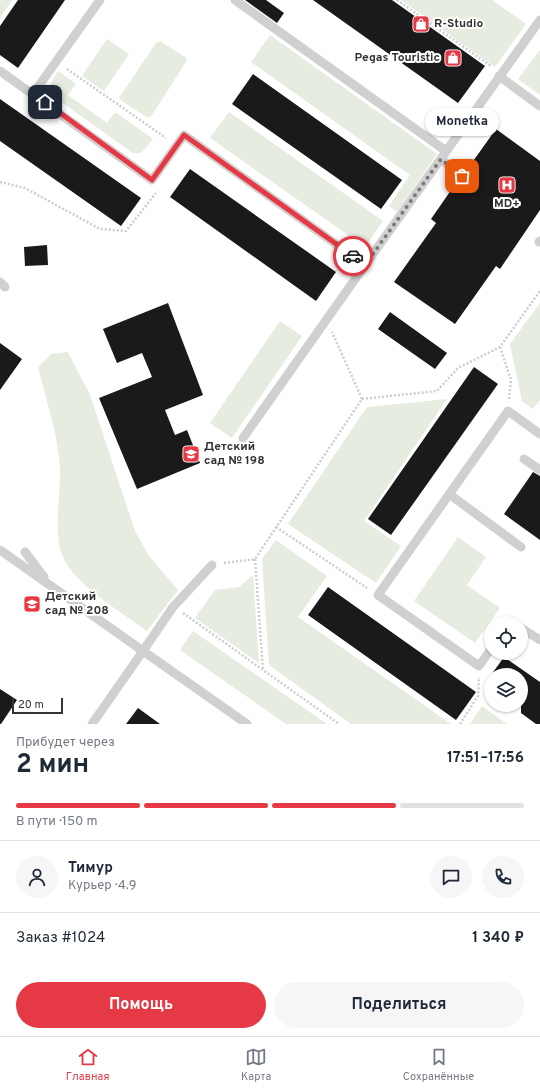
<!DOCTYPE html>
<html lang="ru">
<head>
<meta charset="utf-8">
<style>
	:root { --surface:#fff; --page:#f6f6f7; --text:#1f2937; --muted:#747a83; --line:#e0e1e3; --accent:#e63946 }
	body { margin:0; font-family:Overpass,sans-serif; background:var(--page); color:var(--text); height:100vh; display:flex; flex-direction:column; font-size:15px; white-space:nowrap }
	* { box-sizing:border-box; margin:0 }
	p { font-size:13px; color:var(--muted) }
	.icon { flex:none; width:22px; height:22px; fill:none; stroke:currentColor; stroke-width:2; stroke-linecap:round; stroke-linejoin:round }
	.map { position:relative; height:724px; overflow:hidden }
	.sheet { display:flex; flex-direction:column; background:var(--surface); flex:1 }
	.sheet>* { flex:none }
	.controls { position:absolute; left:484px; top:616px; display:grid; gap:8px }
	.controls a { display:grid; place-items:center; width:44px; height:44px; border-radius:50%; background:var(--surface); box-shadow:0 1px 3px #0004; font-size:20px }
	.scale { position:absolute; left:12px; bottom:10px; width:51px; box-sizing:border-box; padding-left:4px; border:2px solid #333; border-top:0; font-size:11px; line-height:14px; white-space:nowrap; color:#333; -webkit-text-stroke:3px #fff; paint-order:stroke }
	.pin { position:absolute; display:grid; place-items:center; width:34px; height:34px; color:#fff; margin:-17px; border-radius:8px; box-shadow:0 2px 6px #0006 }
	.courier { position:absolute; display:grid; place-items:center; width:40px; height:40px; margin:-20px; border:3px solid #e63946; border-radius:50%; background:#fff; color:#222; box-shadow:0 1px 5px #0007 }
	.bubble { position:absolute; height:28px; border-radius:14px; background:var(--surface); box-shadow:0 1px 3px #0004; font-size:13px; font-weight:700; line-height:28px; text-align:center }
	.headline em { font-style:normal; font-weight:700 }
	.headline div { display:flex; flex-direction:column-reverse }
	.headline { display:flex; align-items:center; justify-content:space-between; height:68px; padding:0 16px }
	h1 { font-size:26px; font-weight:700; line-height:30px }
	.bar { display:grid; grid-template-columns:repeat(4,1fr); gap:6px 4px; align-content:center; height:48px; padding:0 16px }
	.bar i { height:5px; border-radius:3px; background:var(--line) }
	.bar .on { background:var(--accent) }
	.bar p { grid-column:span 4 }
	.line { display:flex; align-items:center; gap:10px; padding:0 16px; border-top:1px solid var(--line) }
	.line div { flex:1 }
	.round { display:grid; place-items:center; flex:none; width:42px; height:42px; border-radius:21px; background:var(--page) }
	.cta { display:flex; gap:8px; margin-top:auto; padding:8px 16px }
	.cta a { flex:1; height:46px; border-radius:24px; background:var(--accent); color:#fff; font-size:16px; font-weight:700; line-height:46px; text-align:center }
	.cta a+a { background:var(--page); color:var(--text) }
	.dock { display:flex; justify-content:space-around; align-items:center; height:56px; border-top:1px solid var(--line); background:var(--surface); font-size:11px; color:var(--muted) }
	.dock a { display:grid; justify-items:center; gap:2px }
	.dock .on { color:var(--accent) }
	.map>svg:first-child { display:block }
	.green { fill:#e6ecdf }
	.building { fill:#1a1a1a }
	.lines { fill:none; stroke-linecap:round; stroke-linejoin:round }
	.path { stroke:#cdcdcd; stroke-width:2.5; stroke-dasharray:2 2; stroke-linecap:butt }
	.service { stroke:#d0d0d0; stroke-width:9 }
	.done { stroke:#7a7a7a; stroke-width:4; stroke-dasharray:0 7.2 }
	.route { stroke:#e63946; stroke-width:5 }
	.labels { text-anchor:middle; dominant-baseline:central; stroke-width:4; stroke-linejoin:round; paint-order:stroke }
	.poi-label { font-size:12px; font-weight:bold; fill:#333; stroke:#fff; text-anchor:start }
</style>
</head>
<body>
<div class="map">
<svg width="540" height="724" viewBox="0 0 540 724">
	<rect width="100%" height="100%" fill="#fff"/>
	<!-- green -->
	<path class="green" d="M0,0H12L0,18Z
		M401,0H492L526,24L495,67Z
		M270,35L437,154L397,212L389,206L410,175L251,62Z
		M107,39L129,54L104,91L82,76Z
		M160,41L185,57L187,60L152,115L148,118L122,101L119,98L156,43Z
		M540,50V95L518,79Z
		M58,71L76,84L68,95L107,123L115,112L153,139L141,153H133L50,94L47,90Z
		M229,112L383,221L365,247L210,138Z
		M540,303V400L533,409L522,401L510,344Z
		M280,321L302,336L232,438L210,423Z
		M68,352L90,395L135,531L149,556L178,590L147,631C123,613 72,583 62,555C53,531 61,495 60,468C58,434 46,400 38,367L51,354Z
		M447,399L364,521L401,546L376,583L288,524L367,407Z
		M458,537L486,557L467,585L500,608L475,643L414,601Z
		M276,540L327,576L298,617L451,724H351L269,665L262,559Z
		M253,575L259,663L195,618L215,590L239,587Z
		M193,631L327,724H286L180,650Z
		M482,706L507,724H470Z"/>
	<!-- building -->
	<path class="building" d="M18,0H65L18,68L0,55V26Z
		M245,0H266L284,13L277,23Z
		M313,0H392L485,66L458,103Z
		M253,74L402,180L381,209L232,104Z
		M0,99L141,198L121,226L0,141Z
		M496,129L540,161V210L500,269L496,266L455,324L394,282L436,223L431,219L456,183L467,179L468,174L466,171Z
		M190,169L336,272L316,301L170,197Z
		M47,245L48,265L25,266L24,247Z
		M168,303L203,395L165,410L175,435L187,430L200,463L137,489L99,398L152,377L142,353L117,363L103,329Z
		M390,312L447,353L435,369L378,329Z
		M0,343L22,359L0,390Z
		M474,367L498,384L391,535L368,519Z
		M533,472L540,476V540L504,514Z
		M328,587L476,692L456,720L308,615Z
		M504,657L540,682V724H536L521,713V675H491Z
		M0,689L17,700L1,724H0Z
		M138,708L160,724H126Z"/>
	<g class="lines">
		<!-- path -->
		<path class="path" d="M397,0L491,66
			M67,69L166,138
			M0,182L25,188L100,229L126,231L156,193
			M500,347L511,380L509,399
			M362,399L437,391L458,368L500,347L540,291
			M276,527L367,588
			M255,559L263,670
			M224,563L255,559L362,399L332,332
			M183,613L339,724
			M460,724L478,696L479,677"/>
		<!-- service -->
		<path class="service" d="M235,0L446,151
			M0,71L152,180L184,135L365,265L540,20
			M499,76L540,106
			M33,94L100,0
			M441,159L462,176
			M539,242L540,241
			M0,282L5,287
			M243,438L365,265
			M524,459L540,470
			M449,494L521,547
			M0,550L143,651L92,724
			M25,552L44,577
			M212,565L173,607L143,651L247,724
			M510,623L511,621L514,623
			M521,628L540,640
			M491,649L479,666L378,595L508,411L540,434"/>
	</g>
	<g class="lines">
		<!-- done -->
		<path class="done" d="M353,256L365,265L441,159L462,176"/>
		<!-- route -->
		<path class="route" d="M45,102L152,180L184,135L353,256"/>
	</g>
	<!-- icons -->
	<defs>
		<g id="shop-square" transform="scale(0.9)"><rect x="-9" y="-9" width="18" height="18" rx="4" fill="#e63946" stroke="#fff"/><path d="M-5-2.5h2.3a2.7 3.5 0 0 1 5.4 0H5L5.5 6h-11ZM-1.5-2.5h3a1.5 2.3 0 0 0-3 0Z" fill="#fff"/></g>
		<g id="hospital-square" transform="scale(0.9)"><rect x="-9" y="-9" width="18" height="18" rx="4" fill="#e63946" stroke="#fff"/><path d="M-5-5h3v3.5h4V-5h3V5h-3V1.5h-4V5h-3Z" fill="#fff"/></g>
		<g id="school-square" transform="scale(0.9)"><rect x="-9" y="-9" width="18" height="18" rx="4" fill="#e63946" stroke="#fff"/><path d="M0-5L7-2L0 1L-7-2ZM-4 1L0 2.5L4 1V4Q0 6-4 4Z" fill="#fff"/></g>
	</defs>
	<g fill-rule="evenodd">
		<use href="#shop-square" x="421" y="24"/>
		<use href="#shop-square" x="453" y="58"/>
		<use href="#hospital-square" x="507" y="185"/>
		<use href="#school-square" x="191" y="454"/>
		<use href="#school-square" x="32" y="604"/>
	</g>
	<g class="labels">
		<!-- poi labels -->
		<g class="poi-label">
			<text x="434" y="24">R-Studio</text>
			<text x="440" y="58" text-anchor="end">Pegas Touristic</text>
			<text x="507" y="204" text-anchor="middle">MD+</text>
			<text x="204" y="447">Детский<tspan x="204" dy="14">сад № 198</tspan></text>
			<text x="45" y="597">Детский<tspan x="45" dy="14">сад № 208</tspan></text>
		</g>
	</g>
</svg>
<div class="controls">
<a><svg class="icon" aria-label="locate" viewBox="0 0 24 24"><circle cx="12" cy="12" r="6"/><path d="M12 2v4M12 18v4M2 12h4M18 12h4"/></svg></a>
<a><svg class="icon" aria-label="layers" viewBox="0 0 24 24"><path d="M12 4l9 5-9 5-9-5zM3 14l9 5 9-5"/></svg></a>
</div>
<div class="scale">20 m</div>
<div class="pin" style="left:462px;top:176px;background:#ea580c"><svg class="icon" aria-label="bag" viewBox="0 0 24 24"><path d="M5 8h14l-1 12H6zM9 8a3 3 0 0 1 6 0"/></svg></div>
<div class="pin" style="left:45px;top:102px;background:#1f2937"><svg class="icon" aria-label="home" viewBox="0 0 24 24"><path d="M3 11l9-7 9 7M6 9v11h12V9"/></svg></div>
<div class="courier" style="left:353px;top:256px"><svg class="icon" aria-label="car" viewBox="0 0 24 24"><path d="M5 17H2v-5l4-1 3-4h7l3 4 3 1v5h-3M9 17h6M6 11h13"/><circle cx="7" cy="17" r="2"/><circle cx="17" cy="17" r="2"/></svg></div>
<div class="bubble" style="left:425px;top:108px;width:74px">Monetka</div>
</div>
<section class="sheet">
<div class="headline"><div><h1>2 мин</h1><p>Прибудет через</p></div><em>17:51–17:56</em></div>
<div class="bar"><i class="on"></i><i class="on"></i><i class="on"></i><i></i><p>В пути · 150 m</p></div>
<div class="line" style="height:72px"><a class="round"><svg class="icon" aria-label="person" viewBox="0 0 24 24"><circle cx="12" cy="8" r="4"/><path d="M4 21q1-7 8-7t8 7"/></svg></a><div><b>Тимур</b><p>Курьер · 4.9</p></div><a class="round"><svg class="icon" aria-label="chat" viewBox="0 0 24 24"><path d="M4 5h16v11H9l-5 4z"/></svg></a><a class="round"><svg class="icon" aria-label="phone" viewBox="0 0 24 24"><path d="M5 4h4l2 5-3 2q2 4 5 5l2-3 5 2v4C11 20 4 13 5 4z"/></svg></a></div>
<div class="line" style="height:52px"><div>Заказ #1024</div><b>1 340 ₽</b></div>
<div class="cta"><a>Помощь</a><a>Поделиться</a></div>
</section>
<nav class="dock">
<a class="on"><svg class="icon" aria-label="home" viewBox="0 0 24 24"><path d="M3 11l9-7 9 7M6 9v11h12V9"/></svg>Главная</a>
<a><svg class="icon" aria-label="map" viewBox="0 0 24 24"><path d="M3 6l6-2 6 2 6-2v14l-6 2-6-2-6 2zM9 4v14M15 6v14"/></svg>Карта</a>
<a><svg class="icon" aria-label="saved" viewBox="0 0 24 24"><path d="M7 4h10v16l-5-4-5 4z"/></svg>Сохранённые</a>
</nav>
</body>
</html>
